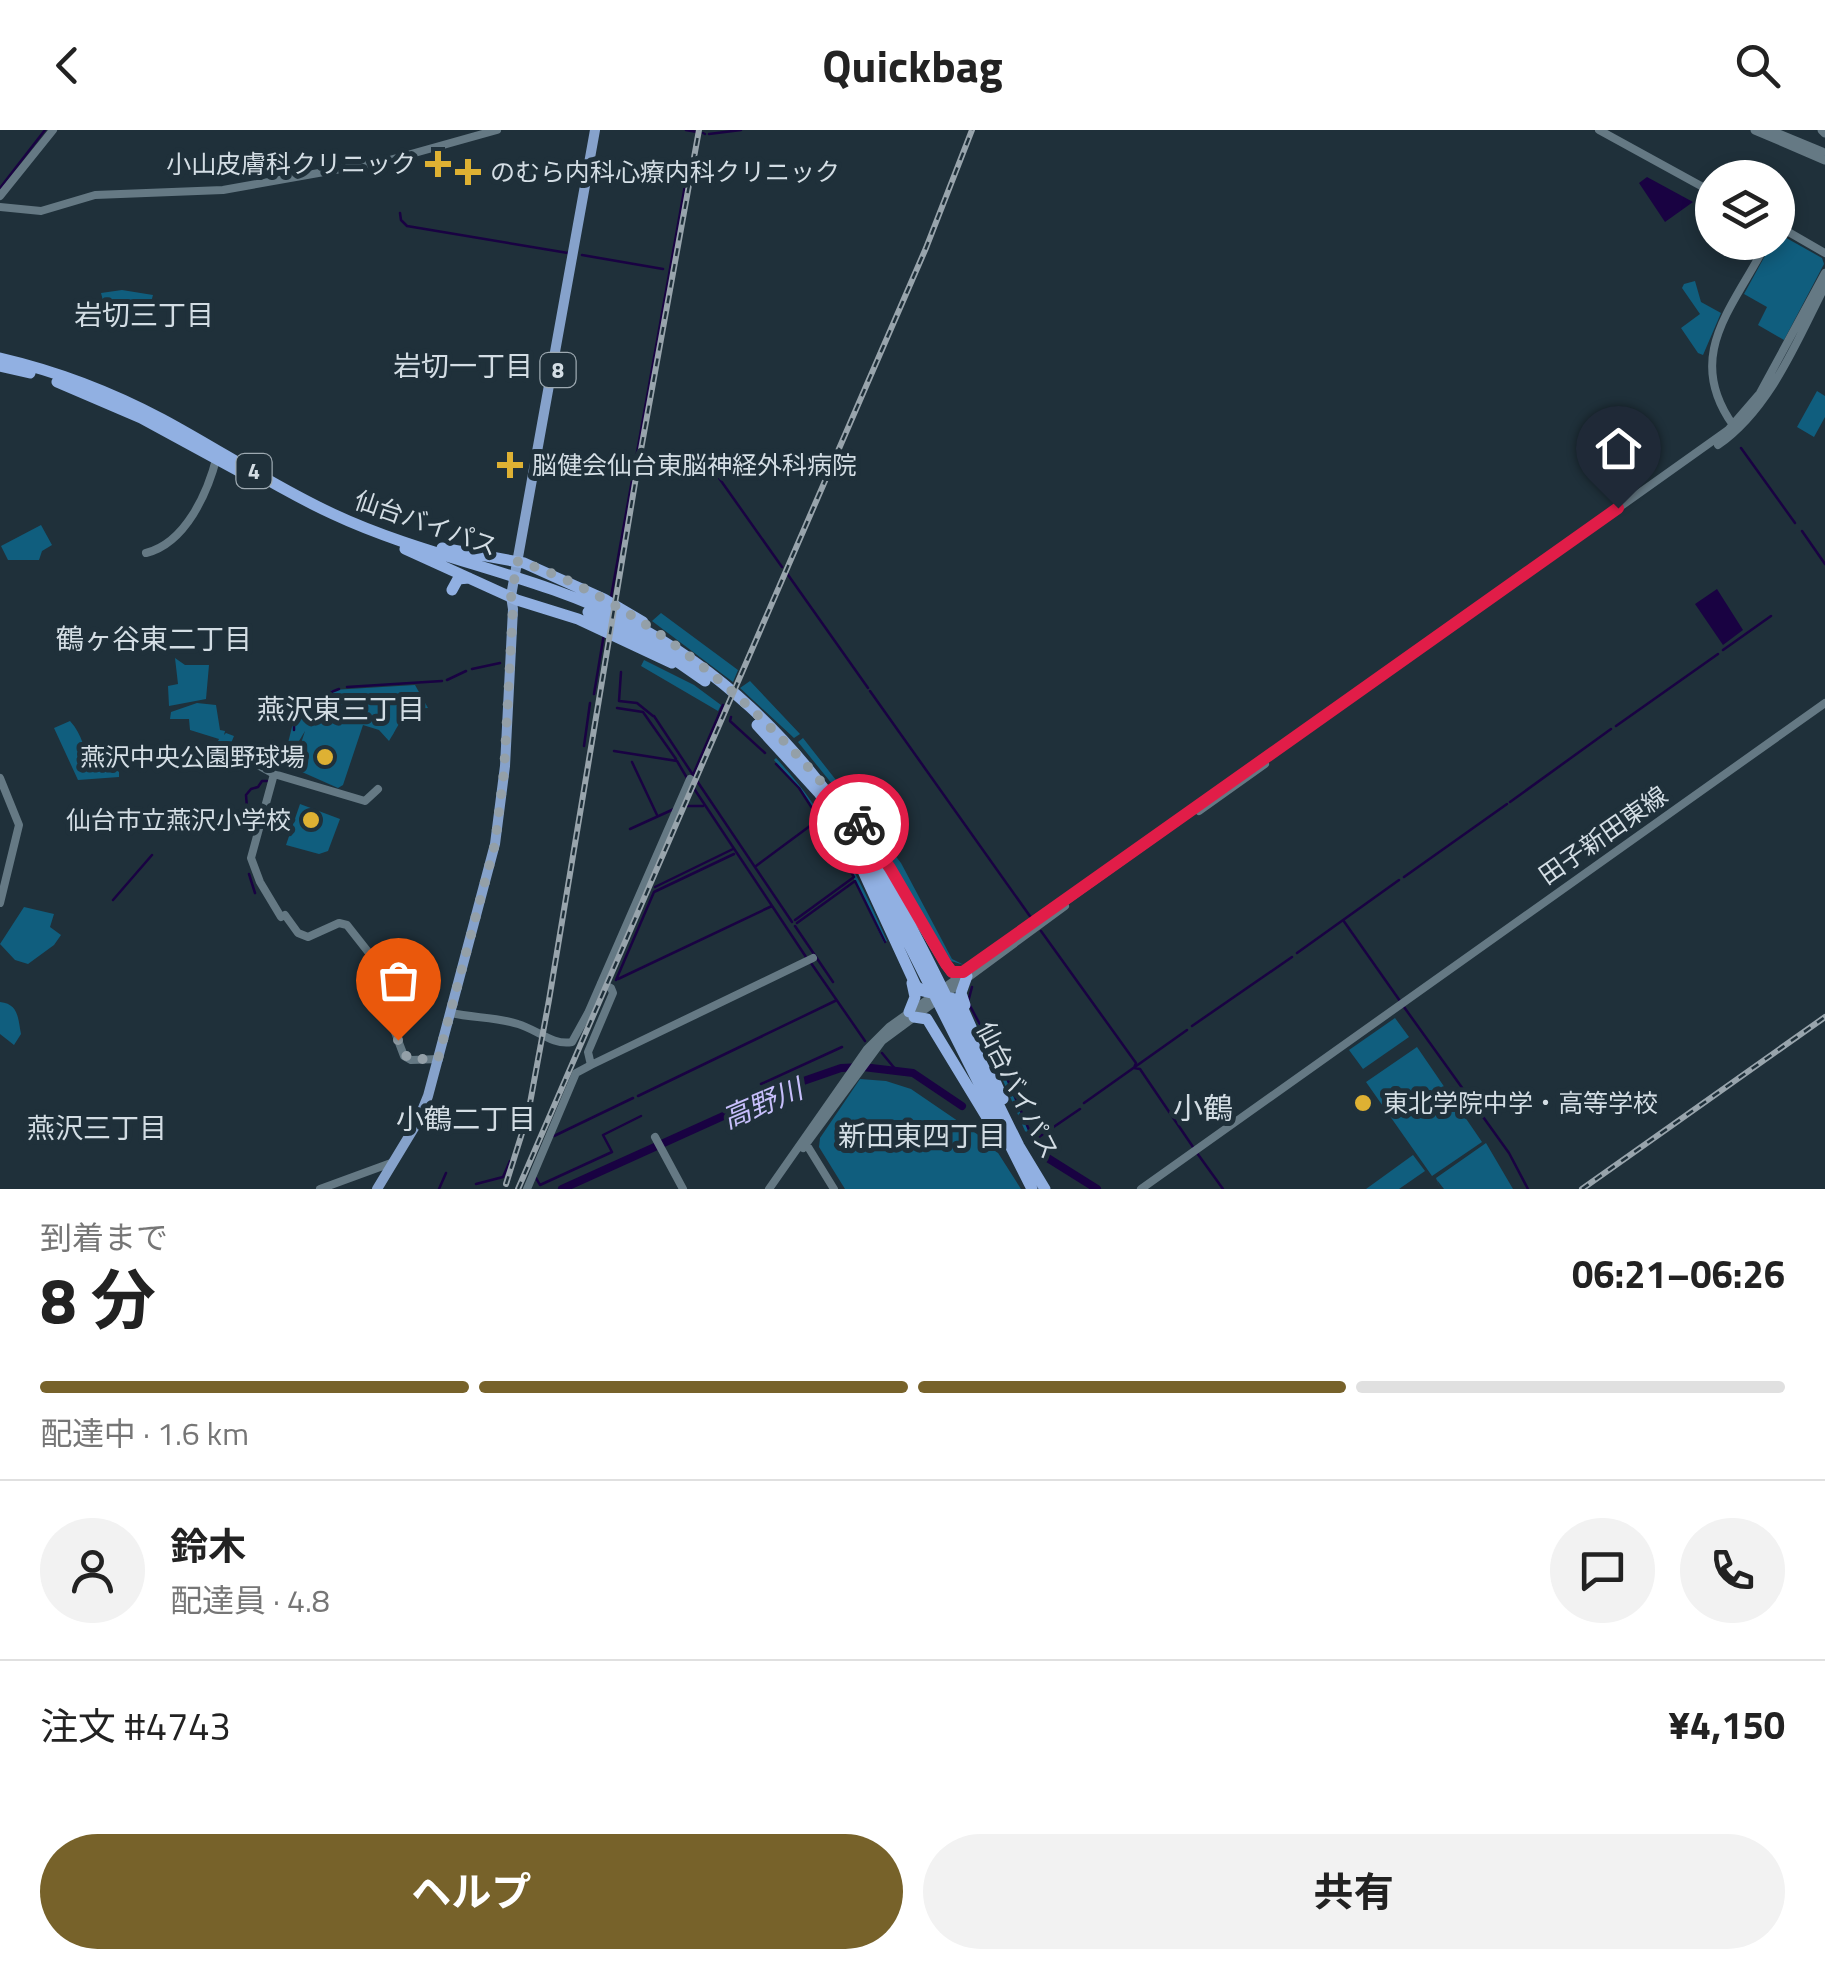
<!DOCTYPE html>
<html lang="ja">
<head>
<meta charset="utf-8">
<style>
	:root { --surface:#fff; --page:#f2f2f2; --text:#222; --muted:#767676; --line:#e0e0e0; --accent:#77622a }
	body { margin:0; font-family:"Titillium Web","Noto Sans JP",sans-serif; background:var(--page); color:var(--text); height:100vh; display:flex; flex-direction:column; font-size:38px; white-space:nowrap }
	* { box-sizing:border-box; margin:0 }
	p { font-size:32px; color:var(--muted) }
	.icon { flex:none; width:55px; height:55px; fill:none; stroke:currentColor; stroke-width:2; stroke-linecap:round; stroke-linejoin:round }
	.map { position:relative; height:1059px; overflow:hidden }
	.drawer { display:flex; flex-direction:column; background:var(--surface); flex:1 }
	.drawer>* { flex:none }
	.buttons { position:absolute; left:1695px; top:30px; display:grid; gap:20px }
	.buttons a { display:grid; place-items:center; width:100px; height:100px; border-radius:50%; background:var(--surface); box-shadow:0 5px 15px #0003; font-size:50px }
	.pin { position:absolute; display:grid; place-items:center; width:85px; height:85px; color:#fff; margin:-102px -42px; border-radius:50% 50% 50% 0; rotate:-45deg; box-shadow:0 0 10px #0007 }
	.pin .icon { rotate:45deg }
	.courier { position:absolute; display:grid; place-items:center; width:100px; height:100px; margin:-50px; border:8px solid #e11d48; border-radius:50%; background:#fff; color:#222; box-shadow:0 2px 12px #0007 }
	.overview em { font-style:normal; font-weight:700 }
	.overview div { display:flex; flex-direction:column-reverse }
	.overview { display:flex; align-items:center; justify-content:space-between; height:170px; padding:0 40px }
	h1 { font-size:65px; font-weight:700; line-height:75px }
	.bar { display:grid; grid-template-columns:repeat(4,1fr); gap:15px 10px; align-content:center; height:120px; padding:0 40px }
	.bar i { height:12px; border-radius:8px; background:var(--line) }
	.bar .selected { background:var(--accent) }
	.bar p { grid-column:span 4 }
	.line { display:flex; align-items:center; gap:25px; padding:0 40px; border-top:2px solid var(--line) }
	.line div { flex:1 }
	.round { display:grid; place-items:center; flex:none; width:105px; height:105px; border-radius:52px; background:var(--page) }
	.primary-button { display:flex; gap:20px; margin-top:auto; padding:20px 40px }
	.primary-button a { flex:1; height:115px; border-radius:60px; background:var(--accent); color:#fff; font-size:40px; font-weight:700; line-height:115px; text-align:center }
	.primary-button a+a { background:var(--page); color:var(--text) }
	header { display:flex; justify-content:space-between; align-items:center; height:130px; padding:0 40px; background:var(--surface); font-size:45px; font-weight:700 }
	.map>svg:first-child { display:block }
	.green { fill:#105e7e }
	.water { fill:#190242 }
	.lines { fill:none; stroke-linecap:round; stroke-linejoin:round }
	.stream { stroke:#190242; stroke-width:2.5 }
	.river { stroke:#190242; stroke-width:8 }
	.tertiary { stroke:#657984; stroke-width:8 }
	.secondary { stroke:#657984; stroke-width:9 }
	.primary { stroke:#86a2cb; stroke-width:10 }
	.trunk { stroke:#91b0e2; stroke-width:11 }
	.rail-casing { stroke:#98a4ac; stroke-width:6 }
	.rail { stroke:#1f303a; stroke-width:2.5; stroke-dasharray:8; stroke-linecap:butt }
	.done { stroke:#94a0a8; stroke-width:10; stroke-dasharray:0 18 }
	.route { stroke:#e11d48; stroke-width:12 }
	.poi-dot { fill:#deb133; stroke:#1f303a; stroke-width:4 }
	.labels { text-anchor:middle; dominant-baseline:central; stroke-width:10; stroke-linejoin:round; paint-order:stroke }
	.shield { fill:#1f303a; stroke:#9da9b1; stroke-width:2.5 }
	.shield-label { font-size:22px; font-weight:bold; fill:#d3dde4 }
	.poi-label { font-size:25px; fill:#d3dde4; stroke:#1f303a; text-anchor:end }
	.street-label { font-size:25px; fill:#d3dde4; stroke:#1f303a }
	.neighbourhood-label { font-size:28px; fill:#d3dde4; stroke:#1f303a }
	.water-label { font-size:28px; font-style:italic; fill:#c7bffb; stroke:#1f303a }
	.quarter-label { font-size:30px; fill:#d3dde4; stroke:#1f303a }
</style>
</head>
<body>
<header><svg class="icon" aria-label="back" viewBox="0 0 24 24"><path d="M15 5l-7 7 7 7"/></svg>Quickbag<svg class="icon" aria-label="search" viewBox="0 0 24 24"><circle cx="10" cy="10" r="6"/><path d="M15 15l6 6"/></svg></header>
<div class="map">
<svg width="1825" height="1059" viewBox="0 0 1825 1059">
	<rect width="100%" height="100%" fill="#1f303a"/>
	<!-- green -->
	<path class="green" d="M1781,105L1822,128L1824,134L1784,210L1758,195L1767,177L1744,164L1772,113L1778,112V106Z
		M1695,151L1701,172L1721,183L1703,225L1698,223L1681,198L1700,184L1682,158L1684,154Z
		M122,160L153,165L146,191L106,182L101,163Z
		M1817,261L1825,266V287L1814,307L1797,297Z
		M41,395L52,415L42,421L39,430H8L1,416Z
		M661,483L738,540L733,552L652,491Z
		M175,528L185,535H209L206,569L169,576L168,556L178,554Z
		M644,530L694,555L721,575L718,581L641,536Z
		M750,551L800,604L794,608L740,558Z
		M415,555L428,578C402,579 402,591 389,611L379,600L363,595L343,655L338,658L293,638L305,601L293,621H286L295,585L307,573L316,571L332,560Z
		M197,573L216,575L220,600L225,601L224,605L226,603L234,606L225,628L211,626L219,609L190,600L189,589H170L171,582Z
		M70,591C84,606 83,622 94,637L107,634L119,642V647L78,650L54,598Z
		M803,608L901,733L952,829L964,835L951,831L880,713L798,612Z
		M776,628C826,682 858,744 887,811L884,813L844,728L803,663L774,630Z
		M300,674L340,689L328,721L319,724L286,715Z
		M24,777L54,784L50,797L61,805L54,815L28,834L15,830L0,814Z
		M968,870L1000,931L1033,1007L1025,1001Z
		M0,872C19,874 18,889 21,904L14,915L0,904Z
		M1395,888L1409,907L1363,939L1349,920Z
		M1417,917L1482,1012L1432,1046L1366,952Z
		M860,949L886,951L911,959L993,1015L1021,1059H845L819,1017L820,1008Z
		M1486,1013L1513,1059H1444L1437,1050L1440,1059L1436,1048Z
		M1413,1025L1425,1041L1399,1059H1366Z"/>
	<!-- water -->
	<path class="water" d="M1647,47L1693,72L1665,92L1639,53Z
		M1717,459L1743,500L1723,515L1695,474Z"/>
	<g class="lines">
		<!-- stream -->
		<path class="stream" d="M686,0L697,2
			M703,3L705,4
			M709,4L741,0
			M0,58L45,0
			M400,83L401,90L407,96L568,123
			M582,125L663,139
			M1741,318L1795,393
			M719,348L782,437
			M1802,401L1825,434
			M786,442L868,558
			M611,467L686,50
			M1723,520L1771,486
			M472,539L500,533
			M621,542L619,571L637,573L653,586
			M447,550L466,541
			M347,557L442,551
			M870,561L1032,789
			M594,564L604,504
			M617,578L643,582L676,629
			M654,586L693,645L723,575
			M731,587L730,591L765,623
			M1616,596L1718,524
			M294,600V585L303,573L339,559
			M584,616L590,573
			M614,621L677,631L687,648
			M632,632L657,685
			M776,634L799,658L838,718
			M693,645L792,792
			M691,654L806,827
			M1510,672L1611,599
			M681,676H703
			M630,699L674,679
			M249,704L246,665L251,659L258,657L262,651H267
			M756,736L818,690
			M249,744L255,763
			M1404,747L1507,674
			M655,757L733,719
			M113,770L152,725
			M795,790L854,747L838,721
			M1343,790L1400,871
			M797,793L855,751L885,812
			M795,796L833,852
			M1041,801L1136,933L1134,938L1140,939L1193,1017
			M1297,823L1399,750
			M811,833L865,911
			M618,849L772,776
			M616,850L654,762L734,724
			M972,857L968,872L1000,932L1032,1007L1036,1009L1080,979
			M1404,877L1509,1023L1528,1059
			M1192,896L1292,827
			M882,923L896,940
			M761,954L842,917
			M638,966L835,871
			M1084,973L1187,900
			M554,1006L633,968
			M1197,1023L1223,1059
			M536,1048L540,1055L612,1022L603,1005L641,986
			M476,1054L503,1047L510,1031
			M439,1059L446,1043"/>
		<!-- river -->
		<path class="river" d="M1046,1027L1097,1059
			M562,1059L792,955L841,938L863,937L913,943L962,976"/>
		<!-- tertiary -->
		<path class="tertiary" d="M1599,0L1712,62
			M0,66L53,0
			M0,77L41,81L95,65L223,60L386,31L497,0
			M1778,96L1825,123
			M1733,295C1683,225 1734,177 1767,112
			M1718,315C1770,279 1797,211 1825,156
			M146,423C186,413 208,362 217,326
			M229,619L274,644L251,728L260,752L281,787
			M274,644L365,671L378,659
			M0,648L19,695L0,773
			M1199,681L1265,634
			M285,785L298,803L308,807L339,793L347,795L384,842V873L404,926L411,930L439,929
			M601,853L611,858L613,863L588,922L591,935L813,828
			M451,883C473,888 497,887 518,894C536,899 553,916 572,912L588,883L690,649
			M655,1007L683,1059
			M805,1012L834,1059
			M803,1018L882,911L1065,776
			M320,1059L391,1033
			M527,1059L576,943L591,935
			M769,1059L867,919L889,897L1728,300L1760,263L1825,143
			M1141,1059L1825,573"/>
		<!-- secondary -->
		<path class="secondary" d="M1755,0L1825,30
			M1769,0L1822,22
			M1822,0L1825,3"/>
		<!-- primary -->
		<path class="primary" d="M377,1059L417,993L428,966L495,714L505,636L513,479L511,466L595,0"/>
		<!-- trunk -->
		<path class="trunk" d="M0,228C56,241 111,262 162,289C220,320 274,357 333,384C429,429 537,444 631,493C845,606 917,813 1019,1016L1045,1059
			M0,236L30,243
			M57,252L141,288L255,350
			M442,418L524,433L604,469L643,492
			M405,419L517,470L578,489L672,533
			M452,460L458,449L469,448
			M588,482L659,519L705,551
			M757,595L819,663L874,745L1032,1059
			M874,714L946,834L952,842H963
			M863,741L916,856L923,861L959,870L1003,969
			M965,875L961,863L967,846
			M909,882L915,867L912,853
			M914,887L927,889L992,996"/>
		<!-- rail casing -->
		<g class="rail-casing">
			<path id="rail" d="M506,1054L528,984L549,870L636,347L699,0
				M518,1059L926,118L972,0
				M1582,1059L1825,887"/>
		</g>
		<!-- rail -->
		<use href="#rail" class="rail"/>
	</g>
	<g class="lines">
		<!-- done -->
		<path class="done" d="M398,910L408,929H438L495,714L504,642L513,478L511,466L518,431C633,468 745,563 823,654C834,668 848,679 859,694"/>
		<!-- route -->
		<path class="route" d="M859,694L890,738L946,834L952,842H963L1618,378"/>
	</g>
	<!-- markers -->
	<g class="poi-dot">
		<path d="M433 19h10v10h10v10h-10v10h-10v-10h-10v-10h10z"/>
		<path d="M463 27h10v10h10v10h-10v10h-10v-10h-10v-10h10z"/>
		<path d="M505 320h10v10h10v10h-10v10h-10v-10h-10v-10h10z"/>
		<circle cx="325" cy="627" r="10"/>
		<circle cx="311" cy="690" r="10"/>
		<circle cx="1363" cy="973" r="10"/>
	</g>
	<g class="labels">
		<!-- shield labels -->
		<g class="shield">
			<rect x="540.5" y="223" width="35" height="34" rx="8"/>
			<rect x="236.5" y="324" width="35" height="34" rx="8"/>
		</g>
		<g class="shield-label">
			<text x="558" y="240">8</text>
			<text x="254" y="341">4</text>
		</g>
		<!-- poi labels -->
		<g class="poi-label">
			<text x="416" y="34">小山皮膚科クリニック</text>
			<text x="490" y="42" text-anchor="start">のむら内科心療内科クリニック</text>
			<text x="532" y="335" text-anchor="start">脳健会仙台東脳神経外科病院</text>
			<text x="305" y="627">燕沢中央公園野球場</text>
			<text x="291" y="690">仙台市立燕沢小学校</text>
			<text x="1383" y="973" text-anchor="start">東北学院中学・高等学校</text>
		</g>
		<!-- street labels -->
		<g class="street-label">
			<text transform="translate(426 393) rotate(19)">仙台バイパス</text>
			<text transform="translate(1603 705) rotate(-35)">田子新田東線</text>
			<text transform="translate(1018 960) rotate(63)">仙台バイパス</text>
		</g>
		<!-- neighbourhood labels -->
		<g class="neighbourhood-label">
			<text x="144" y="184">岩切三丁目</text>
			<text x="463" y="235">岩切一丁目</text>
			<text x="154" y="508">鶴ヶ谷東二丁目</text>
			<text x="341" y="578">燕沢東三丁目</text>
			<text x="466" y="988">小鶴二丁目</text>
			<text x="97" y="997">燕沢三丁目</text>
			<text x="922" y="1005">新田東四丁目</text>
		</g>
		<!-- water labels -->
		<g class="water-label">
			<text transform="translate(762 973) rotate(-23)">高野川</text>
		</g>
		<!-- quarter labels -->
		<g class="quarter-label">
			<text x="1203" y="978">小鶴</text>
		</g>
	</g>
</svg>
<div class="buttons">
<a><svg class="icon" aria-label="layers" viewBox="0 0 24 24"><path d="M12 4l9 5-9 5-9-5zM3 14l9 5 9-5"/></svg></a>
</div>
<div class="pin" style="left:398px;top:910px;background:#ea580c"><svg class="icon" aria-label="bag" viewBox="0 0 24 24"><path d="M5 8h14l-1 12H6zM9 8a3 3 0 0 1 6 0"/></svg></div>
<div class="pin" style="left:1618px;top:378px;background:#1f2937"><svg class="icon" aria-label="home" viewBox="0 0 24 24"><path d="M3 11l9-7 9 7M6 9v11h12V9"/></svg></div>
<div class="courier" style="left:859px;top:694px"><svg class="icon" aria-label="bike" viewBox="0 0 24 24"><circle cx="6" cy="16" r="4"/><circle cx="18" cy="16" r="4"/><path d="M6 16l4-8h5l3 8M10 8l3 8H6M13 5h3"/></svg></div>
</div>
<section class="drawer">
<div class="overview"><div><h1>8 分</h1><p>到着まで</p></div><em>06:21–06:26</em></div>
<div class="bar"><i class="selected"></i><i class="selected"></i><i class="selected"></i><i></i><p>配達中 · 1.6 km</p></div>
<div class="line" style="height:180px"><a class="round"><svg class="icon" aria-label="person" viewBox="0 0 24 24"><circle cx="12" cy="8" r="4"/><path d="M4 21q1-7 8-7t8 7"/></svg></a><div><b>鈴木</b><p>配達員 · 4.8</p></div><a class="round"><svg class="icon" aria-label="chat" viewBox="0 0 24 24"><path d="M4 5h16v11H9l-5 4z"/></svg></a><a class="round"><svg class="icon" aria-label="phone" viewBox="0 0 24 24"><path d="M5 4h4l2 5-3 2q2 4 5 5l2-3 5 2v4C11 20 4 13 5 4z"/></svg></a></div>
<div class="line" style="height:130px"><div>注文 #4743</div><b>¥4,150</b></div>
<div class="primary-button"><a>ヘルプ</a><a>共有</a></div>
</section>
</body>
</html>
